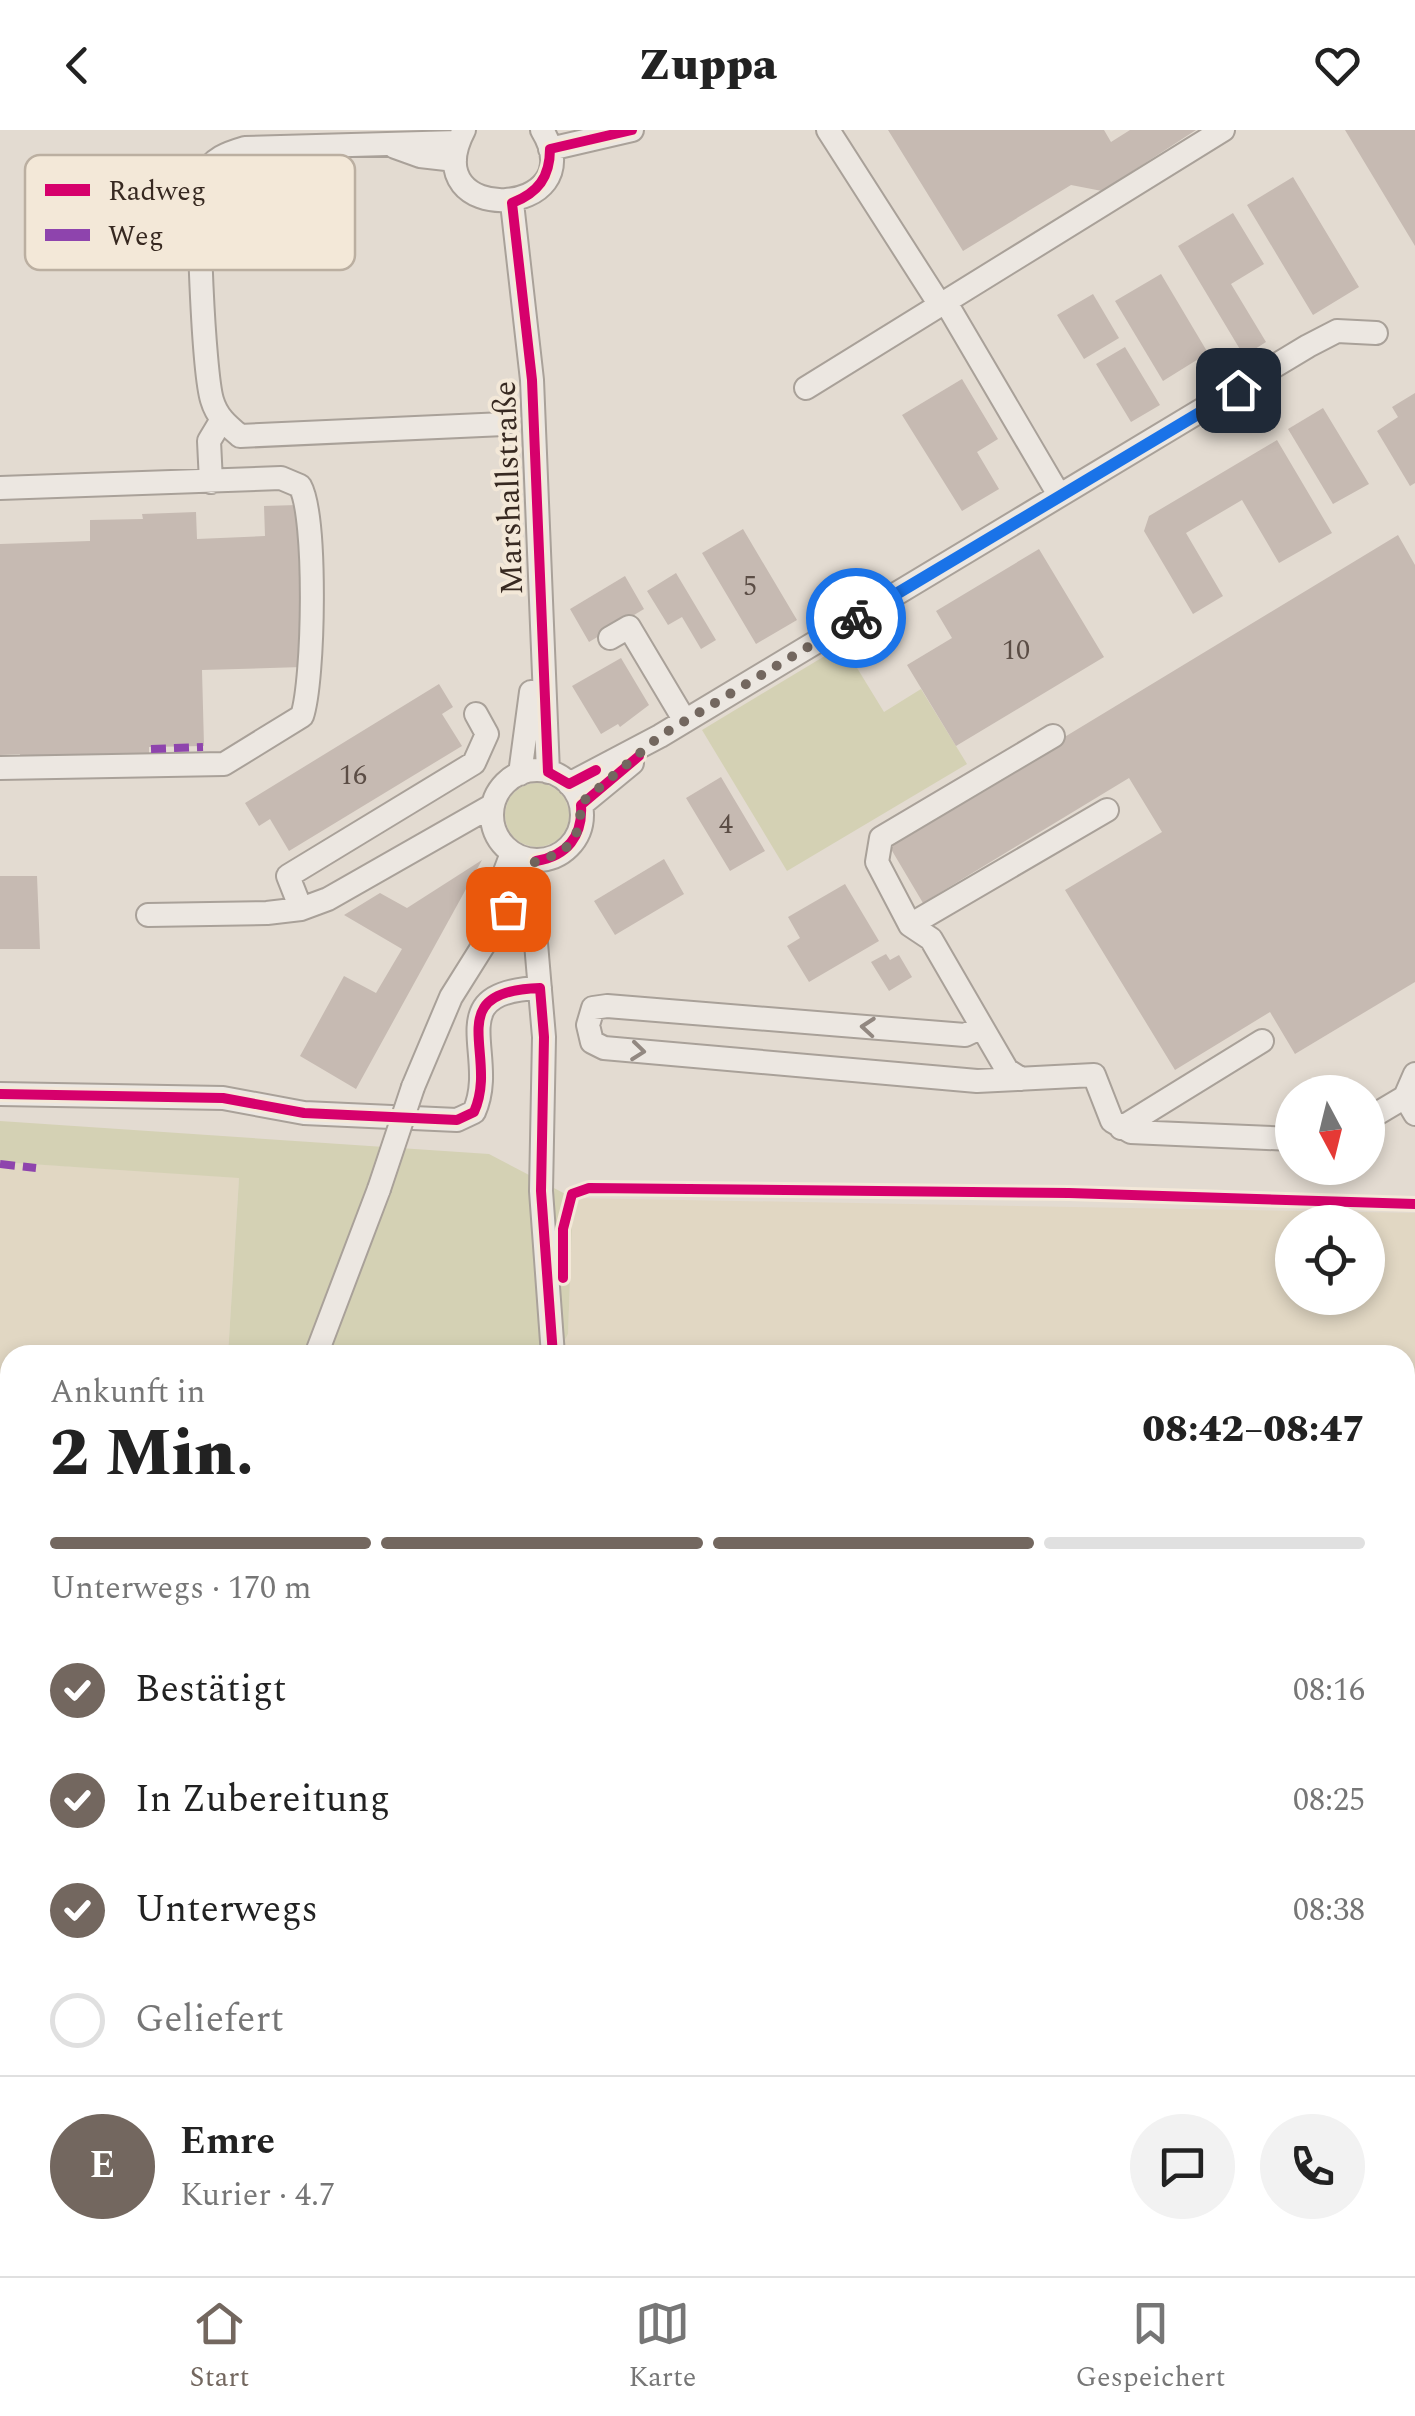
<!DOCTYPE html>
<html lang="de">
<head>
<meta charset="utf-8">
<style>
	:root { --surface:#fff; --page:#f2f2f2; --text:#222; --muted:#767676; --line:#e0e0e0; --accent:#73675f }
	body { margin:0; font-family:Spectral,serif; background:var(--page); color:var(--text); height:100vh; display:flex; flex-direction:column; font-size:38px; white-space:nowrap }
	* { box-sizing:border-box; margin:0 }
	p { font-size:32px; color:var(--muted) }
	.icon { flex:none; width:55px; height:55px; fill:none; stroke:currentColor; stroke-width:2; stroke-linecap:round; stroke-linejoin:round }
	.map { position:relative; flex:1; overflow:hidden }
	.panel { position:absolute; left:0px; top:1215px; width:1415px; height:932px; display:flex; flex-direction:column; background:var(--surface); border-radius:30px 30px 0 0; box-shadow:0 5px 15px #0003 }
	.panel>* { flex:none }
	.needle { width:65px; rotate:173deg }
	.tools { position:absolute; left:1275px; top:945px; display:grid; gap:20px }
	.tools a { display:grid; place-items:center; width:110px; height:110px; border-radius:50%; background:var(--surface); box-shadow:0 5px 15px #0003; font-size:50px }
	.pin { position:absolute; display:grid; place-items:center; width:85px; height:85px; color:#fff; margin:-42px; border-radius:20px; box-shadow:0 5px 15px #0006 }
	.courier { position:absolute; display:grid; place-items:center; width:100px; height:100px; margin:-50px; border:8px solid #1a73e8; border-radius:50%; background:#fff; color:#222; box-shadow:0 2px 12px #0007 }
	.summary em { font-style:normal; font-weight:800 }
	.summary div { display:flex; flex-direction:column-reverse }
	.summary { display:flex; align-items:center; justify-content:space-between; height:170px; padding:0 50px }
	h1 { font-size:65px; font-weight:800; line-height:75px }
	.bar { display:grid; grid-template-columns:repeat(4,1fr); gap:15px 10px; align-content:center; height:120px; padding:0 50px }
	.bar i { height:12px; border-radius:8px; background:var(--line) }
	.bar .selected { background:var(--accent) }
	.bar p { grid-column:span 4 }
	.line { display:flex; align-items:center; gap:25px; padding:0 50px; border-top:2px solid var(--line) }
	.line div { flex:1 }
	.round { display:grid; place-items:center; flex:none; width:105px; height:105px; border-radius:52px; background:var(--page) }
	ol { padding:0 50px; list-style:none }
	li { display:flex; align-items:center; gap:30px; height:110px }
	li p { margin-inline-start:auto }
	li .icon { padding:10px; border-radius:50%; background:var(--accent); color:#fff; stroke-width:4 }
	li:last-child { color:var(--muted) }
	li i { width:55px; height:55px; border:5px solid var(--line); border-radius:50% }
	header { display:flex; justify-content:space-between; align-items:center; height:130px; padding:0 50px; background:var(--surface); font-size:45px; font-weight:800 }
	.tab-bar { display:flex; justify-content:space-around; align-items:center; height:140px; border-top:2px solid var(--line); background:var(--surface); font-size:28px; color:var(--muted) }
	.tab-bar a { display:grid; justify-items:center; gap:5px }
	.tab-bar .selected { color:var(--accent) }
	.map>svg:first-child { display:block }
	.farmland { fill:#e1d7c3; fill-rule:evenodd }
	.green { fill:#d4d1b4 }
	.cemetery { fill:#cfcbb3 }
	.building { fill:#c6bab2 }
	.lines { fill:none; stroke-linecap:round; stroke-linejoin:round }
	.minor-casing { stroke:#a9a199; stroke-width:26 }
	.minor { stroke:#ece7e1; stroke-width:22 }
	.minor-bridge-casing { stroke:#a9a199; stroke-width:26; stroke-linecap:butt }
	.minor-bridge { stroke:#ece7e1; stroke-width:22 }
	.quiet { stroke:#8e44ad; stroke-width:8; stroke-dasharray:15 8; stroke-linecap:butt }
	.cycleway-casing { stroke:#f3e8d8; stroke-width:16 }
	.cycleway { stroke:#d6006c; stroke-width:10 }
	.oneway { stroke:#928881 }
	.done { stroke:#73675f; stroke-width:10; stroke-dasharray:0 18 }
	.route { stroke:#1a73e8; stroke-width:12 }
	.labels { text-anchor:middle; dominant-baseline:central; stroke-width:8; stroke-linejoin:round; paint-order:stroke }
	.number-label { font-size:28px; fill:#5b4d45 }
	.street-label { font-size:32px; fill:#372921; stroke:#f3e8d8 }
	.key { fill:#f3e8d8; stroke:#bbafa1; stroke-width:2.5 }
	.key-label { font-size:28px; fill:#372921 }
</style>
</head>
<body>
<header><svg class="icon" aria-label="back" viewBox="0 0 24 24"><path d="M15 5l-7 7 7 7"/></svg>Zuppa<svg class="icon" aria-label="heart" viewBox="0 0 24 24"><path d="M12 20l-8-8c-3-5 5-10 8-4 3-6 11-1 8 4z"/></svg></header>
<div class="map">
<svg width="1415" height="2146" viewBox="0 0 1415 2146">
	<rect width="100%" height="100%" fill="#e3dbd1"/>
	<!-- farmland -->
	<path class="farmland" d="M0,1032L239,1047L228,1225H10V1507L0,1505Z
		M573,1068L1415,1083V2146H769L764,2138H1405V1225H557L568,1204ZM1292,1092H1368V1168H1292Z
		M10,1807V2138H556L541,2146H0V1838L9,1837Z"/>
	<!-- green -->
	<path class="green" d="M843,515L884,582L921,559L967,634L787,741L702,600Z
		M505 685a32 32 0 1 1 64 0a32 32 0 1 1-64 0Z
		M0,991L489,1024L573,1068L568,1204L557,1225H228L239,1048L0,1032Z
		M0,1505L10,1507L9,1838H0Z"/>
	<!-- cemetery -->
	<path class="cemetery" d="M556,2138H764L769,2146H541Z"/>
	<!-- building -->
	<path class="building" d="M888,0H1104L1111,12L1130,0H1196L1102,61L1071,55L963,121Z
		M1345,0H1415V116Z
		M1293,47L1359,157L1313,185L1247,75Z
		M1233,83L1264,134L1231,154L1266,212L1244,226L1178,116Z
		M1161,144L1208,223L1163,251L1115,171Z
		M1093,164L1119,208L1084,229L1057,185Z
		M1125,217L1160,275L1131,292L1096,234Z
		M962,249L998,309L977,322L999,359L962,381L902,285Z
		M1415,263V353L1410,356L1377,301L1398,287L1392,277Z
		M1323,278L1369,354L1333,374L1288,299Z
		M1277,310L1332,403L1279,433L1242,370L1186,403L1223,466L1193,484L1144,401L1149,386Z
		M297,375L302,537L202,540L204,616L149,617V625L20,628V624L0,625V414L90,411V390L143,389L142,384L196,382L197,409L265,406L264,376Z
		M743,399L797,490L756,514L702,423Z
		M1398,405L1415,435V852L1295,924L1270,882L1175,940L1065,760L1162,702L1129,648L923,773L888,714Z
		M1039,419L1104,527L956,616L907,535L952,508L936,481Z
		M676,443L716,510L701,519L682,487L668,495L647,461Z
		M625,446L644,479L589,512L570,479Z
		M621,528L649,575L620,597L618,594L601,604L572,556Z
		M439,554L453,577L442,584L462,616L289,721L270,689L259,696L245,673Z
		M721,647L765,721L730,741L686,668Z
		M664,729L684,764L615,805L594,771Z
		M482,730L356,959L300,926L344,846L376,863L402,819L344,785L380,763L407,778Z
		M0,746H37L40,819H0Z
		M845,754L879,811L809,852L787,816L800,808L788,787Z
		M886,824L890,830L899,825L912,847L889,861L871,832Z
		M1330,949L1338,962H1308Z"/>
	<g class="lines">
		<!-- minor casing -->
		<g class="minor-casing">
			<path id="minor" d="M464,0C413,98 596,89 542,0
				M828,0L940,175
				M458,12L245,18C228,23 212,28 203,47C195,67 204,244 212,270C217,287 227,295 240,306L504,294
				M395,17L420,26L455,30
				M550,19L632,0
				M512,73L532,250L548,642
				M945,171L1059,365
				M806,258L1223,0
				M211,352L209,311L221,291
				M0,358L281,348L300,356C317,386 314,551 302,586L224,634L0,638
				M610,508L629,497L685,591
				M492 685a45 45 0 1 1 90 0a45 45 0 1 1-90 0Z
				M520,644L531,562
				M569,654L660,606L1308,216L1337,201L1376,203
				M581,675L632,633
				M530,743L544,907L541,1061L553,1225
				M301,779L288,746L474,633L487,604L476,584
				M148,785L267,783L301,779L328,769L493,675
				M486,792L512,723
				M910,795L877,732L881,708L1053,606
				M982,897L931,809L910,795L1107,680
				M1021,949L1007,940L982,897L965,905L607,876L593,878L588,895L592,912L604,918L977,951L1094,945L1112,991L1131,1002L1292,1009
				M413,957L451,867L532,738
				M0,964L223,968L304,983L457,990L474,982C500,925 438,861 540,858
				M1405,967L1415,944
				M1368,989L1405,967L1415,984
				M1121,998L1262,911
				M316,1225L379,1059
				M0,1592L10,1583
				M787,2138L793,2146"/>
		</g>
		<!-- minor -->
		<use href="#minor" class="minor"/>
		<!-- minor-bridge casing -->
		<g class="minor-bridge-casing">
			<path id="minor-bridge" d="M379,1059L413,957"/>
		</g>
		<!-- minor-bridge -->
		<use href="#minor-bridge" class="minor-bridge"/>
		<!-- quiet -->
		<path class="quiet" d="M504,294L534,291
			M151,619L203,617
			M0,1034L36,1038
			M1405,1617H1415
			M1405,1644L1415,1678
			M0,1843H10"/>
		<!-- cycleway casing -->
		<g class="cycleway-casing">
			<path id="cycleway" d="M596,640L569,654L548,642L532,250L512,73C538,63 550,47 550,19L632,0
				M536,731C567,726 583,706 581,675L639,626
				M0,964L223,968L304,983L457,990L474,982C500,925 438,861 540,858L544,907L541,1061L553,1225
				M563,1148V1099L572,1064L589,1058L1069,1063L1415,1074"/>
		</g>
		<!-- cycleway -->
		<use href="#cycleway" class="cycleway"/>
	</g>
	<!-- one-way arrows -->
	<defs><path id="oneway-chevron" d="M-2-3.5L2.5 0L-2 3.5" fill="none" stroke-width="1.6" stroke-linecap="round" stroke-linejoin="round" transform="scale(2.5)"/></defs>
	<g class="oneway">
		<use href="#oneway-chevron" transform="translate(868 897) rotate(-175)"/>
		<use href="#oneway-chevron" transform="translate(638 921) rotate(6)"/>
	</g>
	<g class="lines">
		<!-- done -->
		<path class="done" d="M508,779L536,730C567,726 583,706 580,674L660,606L856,488"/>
		<!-- route -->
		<path class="route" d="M856,488L1238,260"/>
	</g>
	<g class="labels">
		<!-- number labels -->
		<g class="number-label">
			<text x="750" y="456">5</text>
			<text x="1016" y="520">10</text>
			<text x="353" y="645">16</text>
			<text x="726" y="694">4</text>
		</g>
		<!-- street labels -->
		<g class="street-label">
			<text transform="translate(509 358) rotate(-92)">Marshallstraße</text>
		</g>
	</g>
	<!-- legend -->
	<rect x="25" y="25" width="330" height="115" rx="15" class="key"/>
	<rect x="45" y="54" width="45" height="12" fill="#d6006c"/>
	<rect x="45" y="99" width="45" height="12" fill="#8e44ad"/>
	<g class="key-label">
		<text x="108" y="70">Radweg</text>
		<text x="108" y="115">Weg</text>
	</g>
</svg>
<div class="tools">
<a><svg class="needle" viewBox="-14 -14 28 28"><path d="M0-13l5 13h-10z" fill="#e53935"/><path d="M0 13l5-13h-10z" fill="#767676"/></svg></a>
<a><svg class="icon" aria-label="locate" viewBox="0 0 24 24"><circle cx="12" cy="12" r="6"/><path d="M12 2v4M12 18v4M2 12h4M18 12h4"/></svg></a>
</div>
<div class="pin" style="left:508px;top:779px;background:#ea580c"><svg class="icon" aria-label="bag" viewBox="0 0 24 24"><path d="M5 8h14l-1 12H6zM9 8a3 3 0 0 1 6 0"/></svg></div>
<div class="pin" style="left:1238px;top:260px;background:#1f2937"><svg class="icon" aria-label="home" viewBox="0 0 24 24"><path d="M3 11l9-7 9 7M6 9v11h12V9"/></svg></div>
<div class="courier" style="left:856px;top:488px"><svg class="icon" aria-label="bike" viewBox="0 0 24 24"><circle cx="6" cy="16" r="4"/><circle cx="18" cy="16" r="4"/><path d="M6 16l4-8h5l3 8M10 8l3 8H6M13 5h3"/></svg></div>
<section class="panel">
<div class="summary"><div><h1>2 Min.</h1><p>Ankunft in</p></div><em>08:42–08:47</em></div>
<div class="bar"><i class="selected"></i><i class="selected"></i><i class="selected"></i><i></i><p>Unterwegs · 170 m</p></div>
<ol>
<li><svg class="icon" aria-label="check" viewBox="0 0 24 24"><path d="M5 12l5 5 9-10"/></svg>Bestätigt<p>08:16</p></li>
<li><svg class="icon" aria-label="check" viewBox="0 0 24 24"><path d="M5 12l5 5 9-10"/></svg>In Zubereitung<p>08:25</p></li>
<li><svg class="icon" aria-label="check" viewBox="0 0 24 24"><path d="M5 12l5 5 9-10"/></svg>Unterwegs<p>08:38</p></li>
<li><i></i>Geliefert</li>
</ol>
<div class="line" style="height:180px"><b class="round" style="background:var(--accent);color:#fff">E</b><div><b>Emre</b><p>Kurier · 4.7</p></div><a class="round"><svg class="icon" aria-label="chat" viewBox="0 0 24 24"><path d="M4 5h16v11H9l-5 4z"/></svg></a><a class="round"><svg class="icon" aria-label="phone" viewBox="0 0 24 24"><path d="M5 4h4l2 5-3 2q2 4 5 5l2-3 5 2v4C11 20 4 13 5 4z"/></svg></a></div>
</section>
</div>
<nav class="tab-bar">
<a class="selected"><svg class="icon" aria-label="home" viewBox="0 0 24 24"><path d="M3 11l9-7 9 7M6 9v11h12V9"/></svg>Start</a>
<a><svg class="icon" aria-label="map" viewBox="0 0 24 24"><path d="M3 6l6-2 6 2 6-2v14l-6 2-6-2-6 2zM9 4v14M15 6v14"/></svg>Karte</a>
<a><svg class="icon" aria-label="saved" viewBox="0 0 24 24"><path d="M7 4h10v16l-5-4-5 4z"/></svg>Gespeichert</a>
</nav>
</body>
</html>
